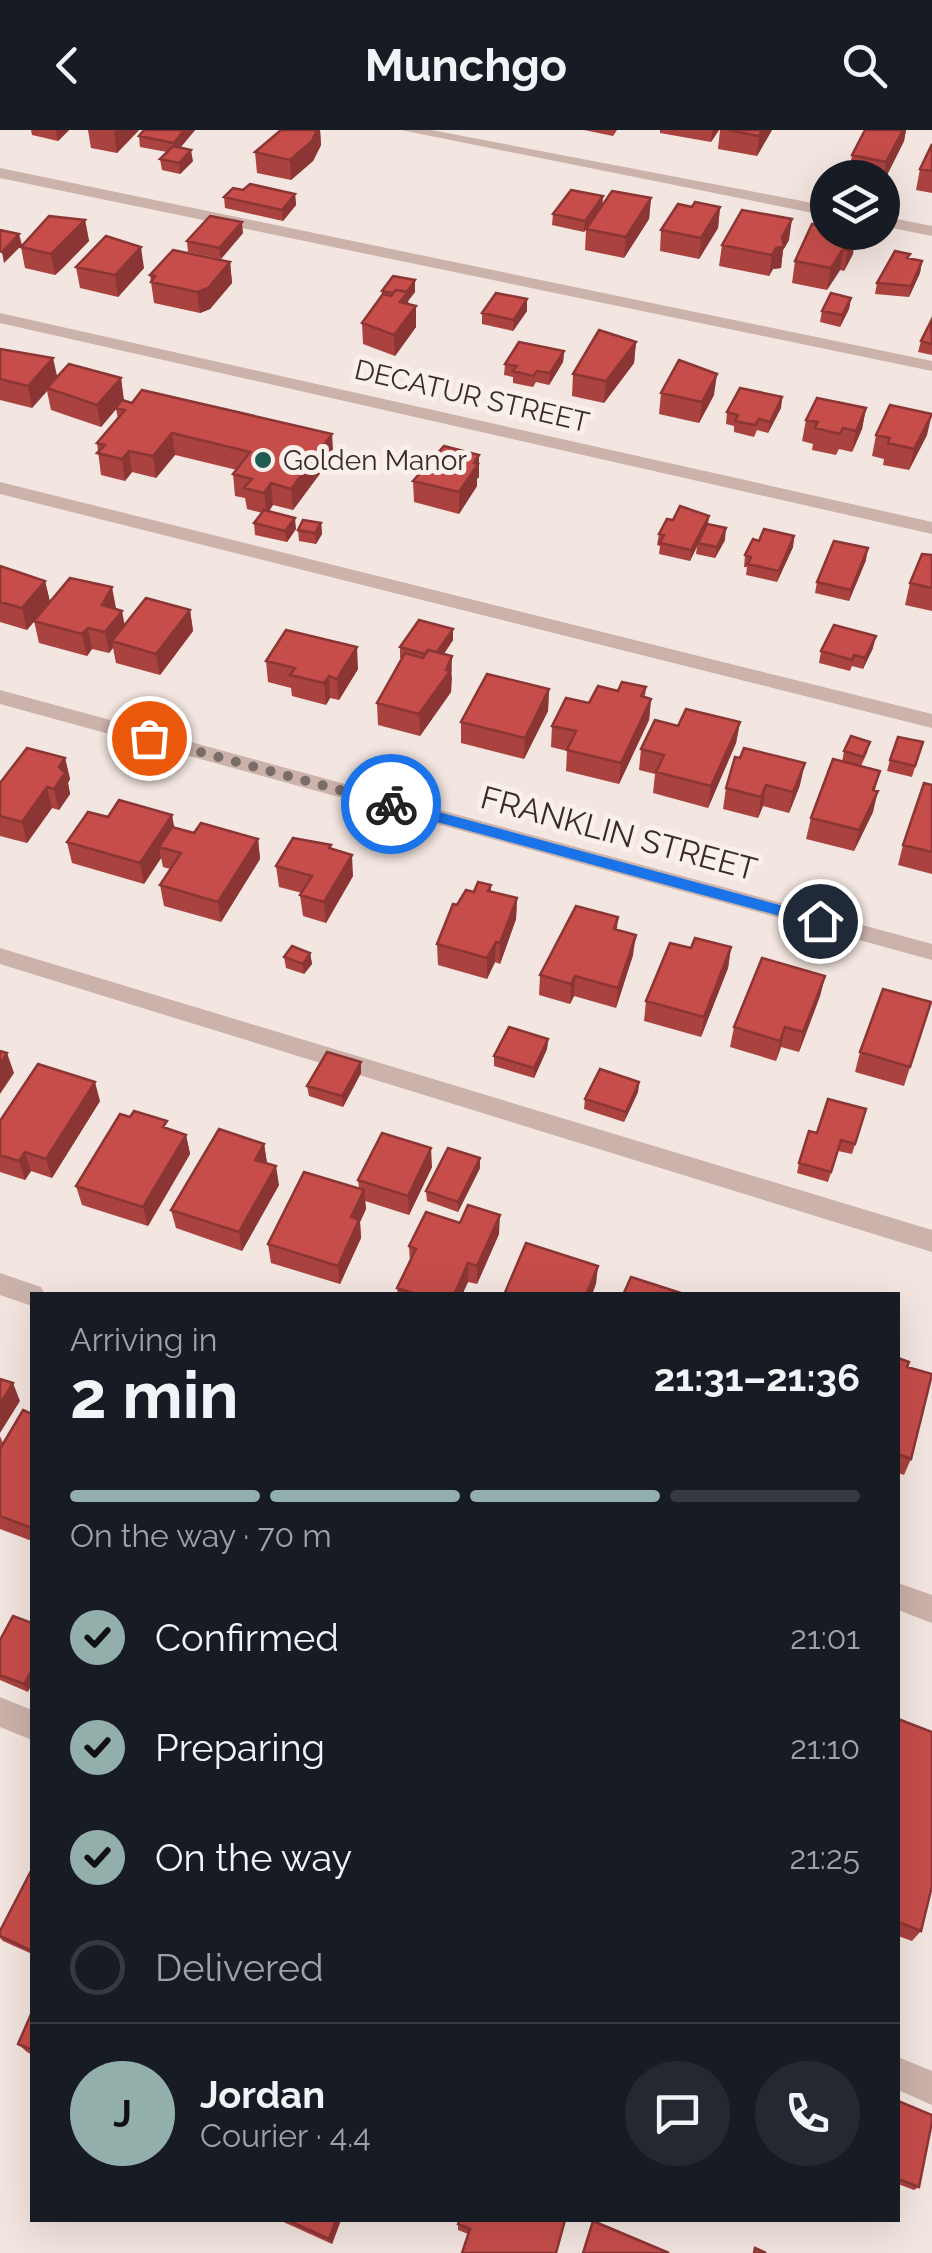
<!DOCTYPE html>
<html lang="en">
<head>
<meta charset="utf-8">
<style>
	:root { --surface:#171b24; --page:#242831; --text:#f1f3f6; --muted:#9ea1a6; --line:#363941; --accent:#92afac }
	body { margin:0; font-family:Raleway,sans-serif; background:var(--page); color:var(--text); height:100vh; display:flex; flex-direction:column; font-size:38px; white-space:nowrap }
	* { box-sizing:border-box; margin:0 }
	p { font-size:32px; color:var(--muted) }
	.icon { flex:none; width:55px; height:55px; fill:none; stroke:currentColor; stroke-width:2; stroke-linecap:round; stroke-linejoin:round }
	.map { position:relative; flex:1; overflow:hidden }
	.drawer { position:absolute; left:30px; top:1162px; width:870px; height:930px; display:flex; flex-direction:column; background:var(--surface); border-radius:0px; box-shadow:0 10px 40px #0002 }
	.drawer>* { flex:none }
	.controls { position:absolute; left:810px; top:30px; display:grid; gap:20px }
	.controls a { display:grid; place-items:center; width:90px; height:90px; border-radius:50%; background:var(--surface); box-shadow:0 10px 40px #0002; font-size:50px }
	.pin { position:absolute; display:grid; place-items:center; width:85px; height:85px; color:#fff; margin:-42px; border:5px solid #fff; border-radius:50%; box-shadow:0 2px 10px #0007 }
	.courier { position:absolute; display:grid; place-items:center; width:100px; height:100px; margin:-50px; border:8px solid #1a73e8; border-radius:50%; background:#fff; color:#222; box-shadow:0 2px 12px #0007 }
	.head em { font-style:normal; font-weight:700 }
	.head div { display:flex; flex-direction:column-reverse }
	.head { display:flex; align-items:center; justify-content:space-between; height:170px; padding:0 40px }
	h1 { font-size:65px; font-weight:700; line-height:75px }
	.bar { display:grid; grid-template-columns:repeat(4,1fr); gap:15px 10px; align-content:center; height:120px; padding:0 40px }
	.bar i { height:12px; border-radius:8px; background:var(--line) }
	.bar .active { background:var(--accent) }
	.bar p { grid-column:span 4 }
	.line { display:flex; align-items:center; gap:25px; padding:0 40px; border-top:2px solid var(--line) }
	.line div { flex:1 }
	.round { display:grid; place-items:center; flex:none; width:105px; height:105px; border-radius:52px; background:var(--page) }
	ol { padding:0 40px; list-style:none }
	li { display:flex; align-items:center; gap:30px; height:110px }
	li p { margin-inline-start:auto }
	li .icon { padding:10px; border-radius:50%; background:var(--accent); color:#111; stroke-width:4 }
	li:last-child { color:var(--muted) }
	li i { width:55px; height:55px; border:5px solid var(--line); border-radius:50% }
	header { display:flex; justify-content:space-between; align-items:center; height:130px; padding:0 40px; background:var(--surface); font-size:45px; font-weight:700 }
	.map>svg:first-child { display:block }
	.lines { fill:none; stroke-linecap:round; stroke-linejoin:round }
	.service { fill:#cbb2aa; fill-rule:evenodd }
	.minor { fill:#cbb2aa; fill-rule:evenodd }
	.wall { fill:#aa4240 }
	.shaded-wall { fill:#8b3634 }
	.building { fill:#c64d4a; stroke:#8b3634; stroke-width:2.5 }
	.route { fill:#1a73e8 }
	.done { stroke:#7a6c69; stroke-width:10; stroke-dasharray:0 18 }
	.poi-dot { fill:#1f5b52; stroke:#faf0eb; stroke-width:4 }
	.labels { text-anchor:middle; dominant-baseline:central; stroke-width:10; stroke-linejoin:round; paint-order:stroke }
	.far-street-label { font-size:28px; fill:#392b2a; stroke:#faf0eb }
	.far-poi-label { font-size:28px; fill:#392b2a; stroke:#faf0eb; text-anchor:start }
	.street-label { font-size:32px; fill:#392b2a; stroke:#faf0eb }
</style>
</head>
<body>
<header><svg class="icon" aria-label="back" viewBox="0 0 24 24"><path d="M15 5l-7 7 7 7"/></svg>Munchgo<svg class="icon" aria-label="search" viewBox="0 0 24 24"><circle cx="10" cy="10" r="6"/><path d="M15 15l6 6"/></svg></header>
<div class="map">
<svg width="932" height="2123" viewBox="0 0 932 2123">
	<rect width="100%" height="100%" fill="#f3e5df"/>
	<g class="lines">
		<!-- service -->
		<path class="service" d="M0,38L932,231V241L0,48Z
			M0,352L932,584V598L0,364Z
			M0,818L932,1100V1122L0,834Z
			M0,1567L32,1580V1610L0,1597Z
			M898,1927L932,1941V1975L898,1960Z"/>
		<!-- minor -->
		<path class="minor" d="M401,0H431L828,76V86Z
			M882,86L932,96V106L882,96Z
			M0,183L932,392V404L0,193Z
			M0,560L932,814V830L0,574Z
			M0,1143L41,1157L45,1165H32V1176L0,1165Z
			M898,1453L932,1465V1493L898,1480Z"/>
	</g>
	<!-- wall -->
	<path class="wall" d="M31,0H69L58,11L32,5Z
		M88,0H139L117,23L91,18Z
		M195,0L180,18L193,31L180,44L162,40L160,29L167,22L140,17L139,6Z
		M281,0H320L321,15L313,31L291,50L257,43L255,22Z
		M584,0H617L613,6Z
		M660,0H719L711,12L660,3Z
		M720,0H772L757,26L718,19Z
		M865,0H906L904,11L883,53L882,48L848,46L852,25Z
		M932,14V63L916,60L920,39Z
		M243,60L295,64L296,75L283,91L225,78L224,67Z
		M603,66L602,75L651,68L649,89L624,128L585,120L586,100L584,102L552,95L553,84Z
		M692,77H720L718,98L699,129L660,121L661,100Z
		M85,90L89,111L62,139L55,145L25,138L21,117Z
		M828,98L853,124L844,141L840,140L827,160L792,153L795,131Z
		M243,103L221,129L188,122L187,111Z
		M789,110L783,120L781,138L773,139L769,146L719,136L722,115Z
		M909,129L922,131L920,143L909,167L875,164L877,153Z
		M230,132L232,153L210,179L200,183L154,173L150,145Z
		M76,137L144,138L118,167L80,158Z
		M382,161L415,162L408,171L416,197L395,226L363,214L362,193L382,166Z
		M851,168L849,179L840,197L820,192L822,181Z
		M527,181L513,201L482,194V183Z
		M932,191V225L918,222L921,211Z
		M636,212L634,233L604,273L572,266L573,244Z
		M0,219L57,247L121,248L123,271L332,304L333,326L293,380L273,375L269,381L296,399L287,412L255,405L254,393L262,383L247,379L245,368L235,366L233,344L237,340L175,325L156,348L132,342L125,351L101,345L97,313L118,289L116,279L101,297L51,280L47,261L32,278L0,270Z
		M564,221L563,232L549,255L536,252L533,257L513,253V247L504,245L505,234Z
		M661,263L714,265L699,293L659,284Z
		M782,267L781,278L768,303L757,300L754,307L734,302V296L726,294L727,282Z
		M866,278L862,299L852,322L839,319L836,325L812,320L813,314L802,311L806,290Z
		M876,305H927L909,340L883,335L884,329L872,326Z
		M479,325V347L477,349V356L459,384L414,372L413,351Z
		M709,386L708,394L725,410L715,428L696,424L697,417L690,431L659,424L660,416L657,415L659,404L673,390Z
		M321,393L322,404L316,414L299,411L298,400Z
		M794,406L793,417L777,452L746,445L747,437H744L745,425L759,411Z
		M932,425V481L905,475L910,453Z
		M866,430L849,471L815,463L817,452Z
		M0,436L45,451L50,472L27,500L0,492Z
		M116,478L125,495L190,480L193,501L160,545L116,533L113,518L109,523L92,519L87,526L39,513L34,491Z
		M453,510L444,524L452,547L451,562L420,606L378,595L377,573L402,528H400V517Z
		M873,518L863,539L852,536L850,541L819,533L821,521Z
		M266,531L358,539L339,570L330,568L326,575L292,566L291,558L268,552Z
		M646,557L645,567L651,569L649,590L619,654L566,641L567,621L551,617L552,596L589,573L618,561Z
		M549,559L548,581L524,629L461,613V592Z
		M740,592L736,613L708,678L653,663L655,644L639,640L641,619L678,596Z
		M870,612L867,623L861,636L880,641L875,660L873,682L854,721L806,709L811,688L842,632L844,621Z
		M923,612L912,647L887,641L890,630Z
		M735,627L800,655L789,683L763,676L758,688L723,679L726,658Z
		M65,628L70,649L68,653L70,664L59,680L52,678L27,713L0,706V653Z
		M932,655V744L898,735L903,715Z
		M108,687L174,698L194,703L258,709L260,729L221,792L164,776L160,755L170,739L163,737L161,728L144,754L72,733L67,712Z
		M331,719L353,746L326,793L303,786L300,765L302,763L279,757L276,736Z
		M491,755V762L517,768L516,789L500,834L495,832L487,849L438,835L437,814L457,775L474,762Z
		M618,787L617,800L633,825L616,878L574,866L570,874L539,865L540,845Z
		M731,817L728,838L701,907L644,891L646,871L691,818Z
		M310,823L312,834L304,844L286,838L284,827Z
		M825,846L820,866L799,922L781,917L776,931L730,917L734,897Z
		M931,872L904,956L855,942L860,922Z
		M548,909L547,919L534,948L494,936V926Z
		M361,943L343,977L309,966L307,956Z
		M639,952L638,962L624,992L584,979L585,969Z
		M100,971L52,1048L31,1041L25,1050L0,1042V991Z
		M866,979L852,1024L838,1021L828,1052L797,1043L799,1033L817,1003Z
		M186,1005L190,1024L148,1096L82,1075L76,1056Z
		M264,1014L267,1033L279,1055L242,1121L176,1098L171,1080Z
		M480,1028V1038L458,1082L427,1071L426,1061Z
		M432,1037L409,1085L365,1071L366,1079L360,1092L361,1108L340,1154L271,1133L268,1114L359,1058L358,1050Z
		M499,1104L477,1154L468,1152L462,1165H398L397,1158L410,1132L409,1116Z
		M898,1228L907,1237L911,1329L904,1345L898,1343Z
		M32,1284V1411L0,1399V1306L3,1313Z
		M13,1486L28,1562L0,1550V1510Z
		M898,1589L932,1602V1762L931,1761L921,1801L912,1811L898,1806Z
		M32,1739V1824L3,1811L0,1808V1801Z
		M32,1882V1925L27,1922L18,1914Z
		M898,1971L919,2057L914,2060L898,2054Z
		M279,2090H341L332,2114Z
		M458,2094L556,2123L468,2104L458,2100Z"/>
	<!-- shaded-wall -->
	<path class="shaded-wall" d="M56,0H69L58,11Z
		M115,0H139L117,23L114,2Z
		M184,0H195L175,24L174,13Z
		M317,0H320L321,15L313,31L291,50L290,30Z
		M712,0H719L711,12Z
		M762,0H772L757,26L759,6Z
		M903,0H906L904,11L883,53L886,32Z
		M191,20L193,31L180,44L179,33Z
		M295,64L296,75L283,91L282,80Z
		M603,66L602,77L584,102L585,91Z
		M651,68L649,89L624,128L626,107Z
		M720,77L718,98L699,129L701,108Z
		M792,89L789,110L783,120L781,138L773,139L769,146L772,125Z
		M85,90L89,111L55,145L51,124Z
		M242,92L243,103L221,129L219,118Z
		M856,103L853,124L844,141L848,120Z
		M19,104L22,115L4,133L2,122Z
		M141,117L144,138L118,167L115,145Z
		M843,119L840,140L827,160L831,138Z
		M922,131L920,143L909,167L911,156Z
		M230,132L232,153L210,179L200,183L197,162Z
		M415,150V162L408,171L409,183L400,172Z
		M851,168L849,179L840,197L842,185Z
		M527,169V181L513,201L514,190Z
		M416,176V197L395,226L394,205Z
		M636,212L634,233L604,273L606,251Z
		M564,221L563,232L549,255L550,243Z
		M53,228L58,250L47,258V261L32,278L28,256Z
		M717,244L714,265L699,293L702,272Z
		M121,248L124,270L101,297L97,275Z
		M782,267L781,278L768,303L770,292Z
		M866,278L862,299L852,322L856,301Z
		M932,284L927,305L909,340L914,319Z
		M172,303L175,325L156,348L153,326Z
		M332,304L333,326L293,380L291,359Z
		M129,321L132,342L125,351L122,329Z
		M479,325V347L477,349V356L459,384V362Z
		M271,353L273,375L267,384L264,363Z
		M709,386L707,397L698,413L690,431L691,420Z
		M295,388L296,399L287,412L285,401Z
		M321,393L322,404L316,414L315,403Z
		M726,398L725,410L715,428L717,417Z
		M794,406L793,417L777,452L779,441Z
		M868,418L866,430L849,471L851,460Z
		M45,451L50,472L27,500L22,478Z
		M112,457L116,478L106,496L102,475Z
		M190,480L193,501L160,545L156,524Z
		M122,481L126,502L112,511L113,518L109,523L105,502Z
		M88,498L92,519L87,526L82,504Z
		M453,499V510L434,538V527Z
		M876,506L873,518L863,539L865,528Z
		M357,517L358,539L339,570L337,549Z
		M452,526L451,562L420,606L419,584L446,540Z
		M329,546L330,568L326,575L324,553Z
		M549,559L548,581L524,629L525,608Z
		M651,569L649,590L619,654L621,633Z
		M740,592L736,613L708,678L711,656Z
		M65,628L70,649L68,653L70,664L59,680L54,659L59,637Z
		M805,633L800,655L789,683L793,662Z
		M766,655L763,676L758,688L761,667Z
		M47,657L52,678L27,713L22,692Z
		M878,661L873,682L854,721L859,700Z
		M172,685L176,706L159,717L161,728L144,754L140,733Z
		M258,709L260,729L221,792L218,772Z
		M352,725L353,746L326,793L324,772Z
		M517,768L516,789L500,834V813Z
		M636,805L633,825L616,878L618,858Z
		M496,812L495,832L487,849V828Z
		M731,817L728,838L701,907L704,887Z
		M310,823L312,834L304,844L303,834Z
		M575,846L574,866L570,874L571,854Z
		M825,846L820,866L799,922L803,902Z
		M785,897L781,917L776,931L780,911Z
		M548,909L547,919L534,948V938Z
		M7,923L14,943L0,964V935Z
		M361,932V943L343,977L342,966Z
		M95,952L100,971L52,1048L46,1029Z
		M639,952L638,962L624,992L626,982Z
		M186,1005L190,1024L148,1096L143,1077Z
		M264,1014L267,1033L255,1030Z
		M431,1018L432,1037L409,1085L408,1066Z
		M25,1022L31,1041L25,1050L19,1031Z
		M480,1028V1038L458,1082V1072Z
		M276,1036L279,1055L242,1121L239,1102Z
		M364,1060L366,1079L360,1092L361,1108L340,1154L338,1136L351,1087Z
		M500,1085L499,1104L477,1154V1136Z
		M468,1133V1152L462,1165H454Z
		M598,1136L596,1154L592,1165H586Z
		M13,1253L20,1271L0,1303V1274Z
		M32,1540V1554L28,1562L24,1554Z
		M336,2090H341L332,2114L329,2109Z"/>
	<!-- building -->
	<path class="building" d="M144,0H184L174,13L139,6Z
		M281,0H317L312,11L290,30L255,22Z
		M727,0H762L759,6Z
		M865,0H903L886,32L852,25Z
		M932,14V41L920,39Z
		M173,16L191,20L179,33L160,29Z
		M250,54L295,64L282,80L224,67L233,58L243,60Z
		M571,60L603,66L585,91L553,84Z
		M612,61L651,68L626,107L586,99Z
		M695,72L720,77L701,108L661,100L678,74L692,77Z
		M742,80L792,89L782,107L784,116L776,118L772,125L722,115Z
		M49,86L85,90L51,124L21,117Z
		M210,86L242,92L219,118L187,111Z
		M812,94L828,98V102L856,103L848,120L843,119L831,138L795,131Z
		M0,100L19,104L2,122L0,121Z
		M106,106L141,117L115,145L76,137Z
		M173,120L230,132L208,158L197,162L151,152L155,146L150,145Z
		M895,121L910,124L907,128L922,131L911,156L877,153Z
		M393,146L415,150L407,162L396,160L393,163L382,161Z
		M396,160L408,162L400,172L416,176L394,205L362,193L383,164L391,166Z
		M496,163L527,169L514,190L482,183Z
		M831,163L851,168L842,185L822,181Z
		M931,191L932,214L921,211Z
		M599,200L636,212L606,251L573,244Z
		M519,212L564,221L550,243L537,241L533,246L513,241L517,236L505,234Z
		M0,219L53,228L28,256L0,249Z
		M679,230L717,244L702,272L661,263Z
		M69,234L121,248L97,275L47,258Z
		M740,258L782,267L770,292L759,289L755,295L735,291L738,285L727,282Z
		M142,260L332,304L291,359L271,353L264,363L244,358L252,349L233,344L250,322L172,303L153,326L129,321L122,329L97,323L105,315L97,313L125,280L116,278L122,270L132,273Z
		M817,268L866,278L856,301L843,298L840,304L815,298L818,292L806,290Z
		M890,275L932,284L914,319L888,313L890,308L876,305Z
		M444,316L479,325L474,333L478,334L459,362L413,351Z
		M680,376L709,386L691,420L660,413L664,405L659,404L667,389L673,390Z
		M264,380L295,388L285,401L254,393Z
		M303,390L321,393L315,403L298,400Z
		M707,394L726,398L717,417L698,413Z
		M764,399L794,406L779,441L748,434L751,427L745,425L753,409L759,411Z
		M834,411L868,418L851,460L817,452Z
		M922,424L932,425V458L910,453Z
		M0,436L45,451L22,478L0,472Z
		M70,448L112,457L102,475L122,481L105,502L88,498L82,504L34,491Z
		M146,468L190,480L156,524L112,511Z
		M419,490L453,499L437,522L428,520L425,524L400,517Z
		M834,495L876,506L865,528L854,525L852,530L821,521Z
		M286,500L357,517L337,549L329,546L324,553L290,545L295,538L266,531Z
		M428,520L452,526L446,540L450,541L419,584L377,573L405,523L423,528Z
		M487,544L549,559L525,608L461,592Z
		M622,552L646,557L641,566L651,569L621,633L567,620L576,601L552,596L566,568L589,573L598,556L618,561Z
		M686,579L740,592L711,656L656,642L664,625L641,619L655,590L678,596Z
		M851,606L870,612L863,627L844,621Z
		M898,607L923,612L915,636L890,630Z
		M27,618L65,628L59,637L65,643L54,659L47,657L22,692L0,686V653Z
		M744,618L805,633L793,662L766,655L761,667L726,658L735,627L740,628Z
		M833,629L880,641L873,660L878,661L859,700L811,688Z
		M924,653L932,655V722L903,715Z
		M119,670L172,685L140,733L67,712L88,682L108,687Z
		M201,693L258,709L218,772L160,755L181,723L159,717L172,697L194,703Z
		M293,708L331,715L329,718L352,725L324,772L300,765L312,746L276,736Z
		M478,752L491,755L488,761L517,768L500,813L496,812L487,828L437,814L453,774L457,775L466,760L474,762Z
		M576,776L618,787L614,799L636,805L618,858L575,846L571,854L540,845Z
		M695,808L731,817L704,887L646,871L670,813L691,818Z
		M292,816L310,823L303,834L284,827Z
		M762,828L825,846L803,902L785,897L780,911L734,897Z
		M883,859L931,872L910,937L860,922Z
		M509,897L548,909L534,938L494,926Z
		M0,921L7,923L0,935Z
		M327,922L361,932L342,966L307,956Z
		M38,934L95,952L46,1029L25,1022L19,1031L0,1025V991Z
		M600,939L639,952L626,982L585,969Z
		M828,969L866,979L855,1014L841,1010L831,1042L799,1033L809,1001L817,1003Z
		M134,981L167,991L163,997L186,1005L143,1077L76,1056L120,984L130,987Z
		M219,999L264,1014L255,1030L276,1036L239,1102L171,1080Z
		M382,1003L431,1018L408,1066L358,1050Z
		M448,1018L480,1028L458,1072L426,1061Z
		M304,1042L364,1060L351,1087L359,1090L338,1136L268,1114Z
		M468,1075L500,1085L477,1136L468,1133L454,1165H418L397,1158L416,1119L409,1116L426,1082L460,1093Z
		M526,1113L598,1136L586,1165H504Z
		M631,1147L687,1165H623Z
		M898,1228L909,1232L907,1237L932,1244L911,1329L898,1324Z
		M0,1249L13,1253L0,1274Z
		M23,1280L32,1284V1398L0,1386V1319Z
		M13,1486L32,1493V1540L24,1554L0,1545V1510Z
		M898,1589L932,1602V1756L921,1801L898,1792Z
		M32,1739V1821L0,1806V1801Z
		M32,1882V1920L18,1914Z
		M898,1971L932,1985V1992L919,2057L898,2049Z
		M287,2090H336L329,2109Z
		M460,2090H565L556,2123H462L470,2099L458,2094Z
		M593,2091L669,2123H583Z
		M755,2118L766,2123H754Z"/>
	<!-- route -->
	<path class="route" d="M391,669L820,786L828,791L820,797L386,678Z"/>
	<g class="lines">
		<!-- done -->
		<path class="done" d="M149,608L391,674"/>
	</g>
	<!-- markers -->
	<circle class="poi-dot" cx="263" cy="330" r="10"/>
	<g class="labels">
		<!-- far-street labels -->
		<g class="far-street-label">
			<text transform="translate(472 266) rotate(13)">DECATUR STREET</text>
		</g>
		<!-- far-poi labels -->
		<g class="far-poi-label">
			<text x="283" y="330">Golden Manor</text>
		</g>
		<!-- street labels -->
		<g class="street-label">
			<text transform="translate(619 703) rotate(15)">FRANKLIN STREET</text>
		</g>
	</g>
</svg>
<div class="controls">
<a><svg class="icon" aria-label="layers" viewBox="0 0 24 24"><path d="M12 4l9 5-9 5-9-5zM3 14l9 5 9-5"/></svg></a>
</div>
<div class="pin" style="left:149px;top:608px;background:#ea580c"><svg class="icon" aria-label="bag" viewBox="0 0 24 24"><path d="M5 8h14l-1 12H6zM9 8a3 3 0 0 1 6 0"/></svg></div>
<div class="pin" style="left:820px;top:791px;background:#1f2937"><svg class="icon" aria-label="home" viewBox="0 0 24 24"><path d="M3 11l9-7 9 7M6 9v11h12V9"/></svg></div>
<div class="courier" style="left:391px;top:674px"><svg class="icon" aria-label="bike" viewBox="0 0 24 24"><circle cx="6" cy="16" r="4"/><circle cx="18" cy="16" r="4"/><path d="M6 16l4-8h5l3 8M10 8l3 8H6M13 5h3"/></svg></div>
<section class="drawer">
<div class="head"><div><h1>2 min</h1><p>Arriving in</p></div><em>21:31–21:36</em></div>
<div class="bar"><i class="active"></i><i class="active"></i><i class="active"></i><i></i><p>On the way · 70 m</p></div>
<ol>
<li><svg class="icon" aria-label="check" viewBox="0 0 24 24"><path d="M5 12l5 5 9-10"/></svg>Confirmed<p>21:01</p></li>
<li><svg class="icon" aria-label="check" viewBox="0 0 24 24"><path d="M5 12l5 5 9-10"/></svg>Preparing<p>21:10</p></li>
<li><svg class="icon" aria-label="check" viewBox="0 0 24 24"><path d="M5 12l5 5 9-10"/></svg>On the way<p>21:25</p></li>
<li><i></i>Delivered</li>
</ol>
<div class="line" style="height:180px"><b class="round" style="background:var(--accent);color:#111">J</b><div><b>Jordan</b><p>Courier · 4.4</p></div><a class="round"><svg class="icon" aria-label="chat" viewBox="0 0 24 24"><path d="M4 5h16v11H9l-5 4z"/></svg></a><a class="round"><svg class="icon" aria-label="phone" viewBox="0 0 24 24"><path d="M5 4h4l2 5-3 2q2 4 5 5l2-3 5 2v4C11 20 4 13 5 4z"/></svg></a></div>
</section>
</div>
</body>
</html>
